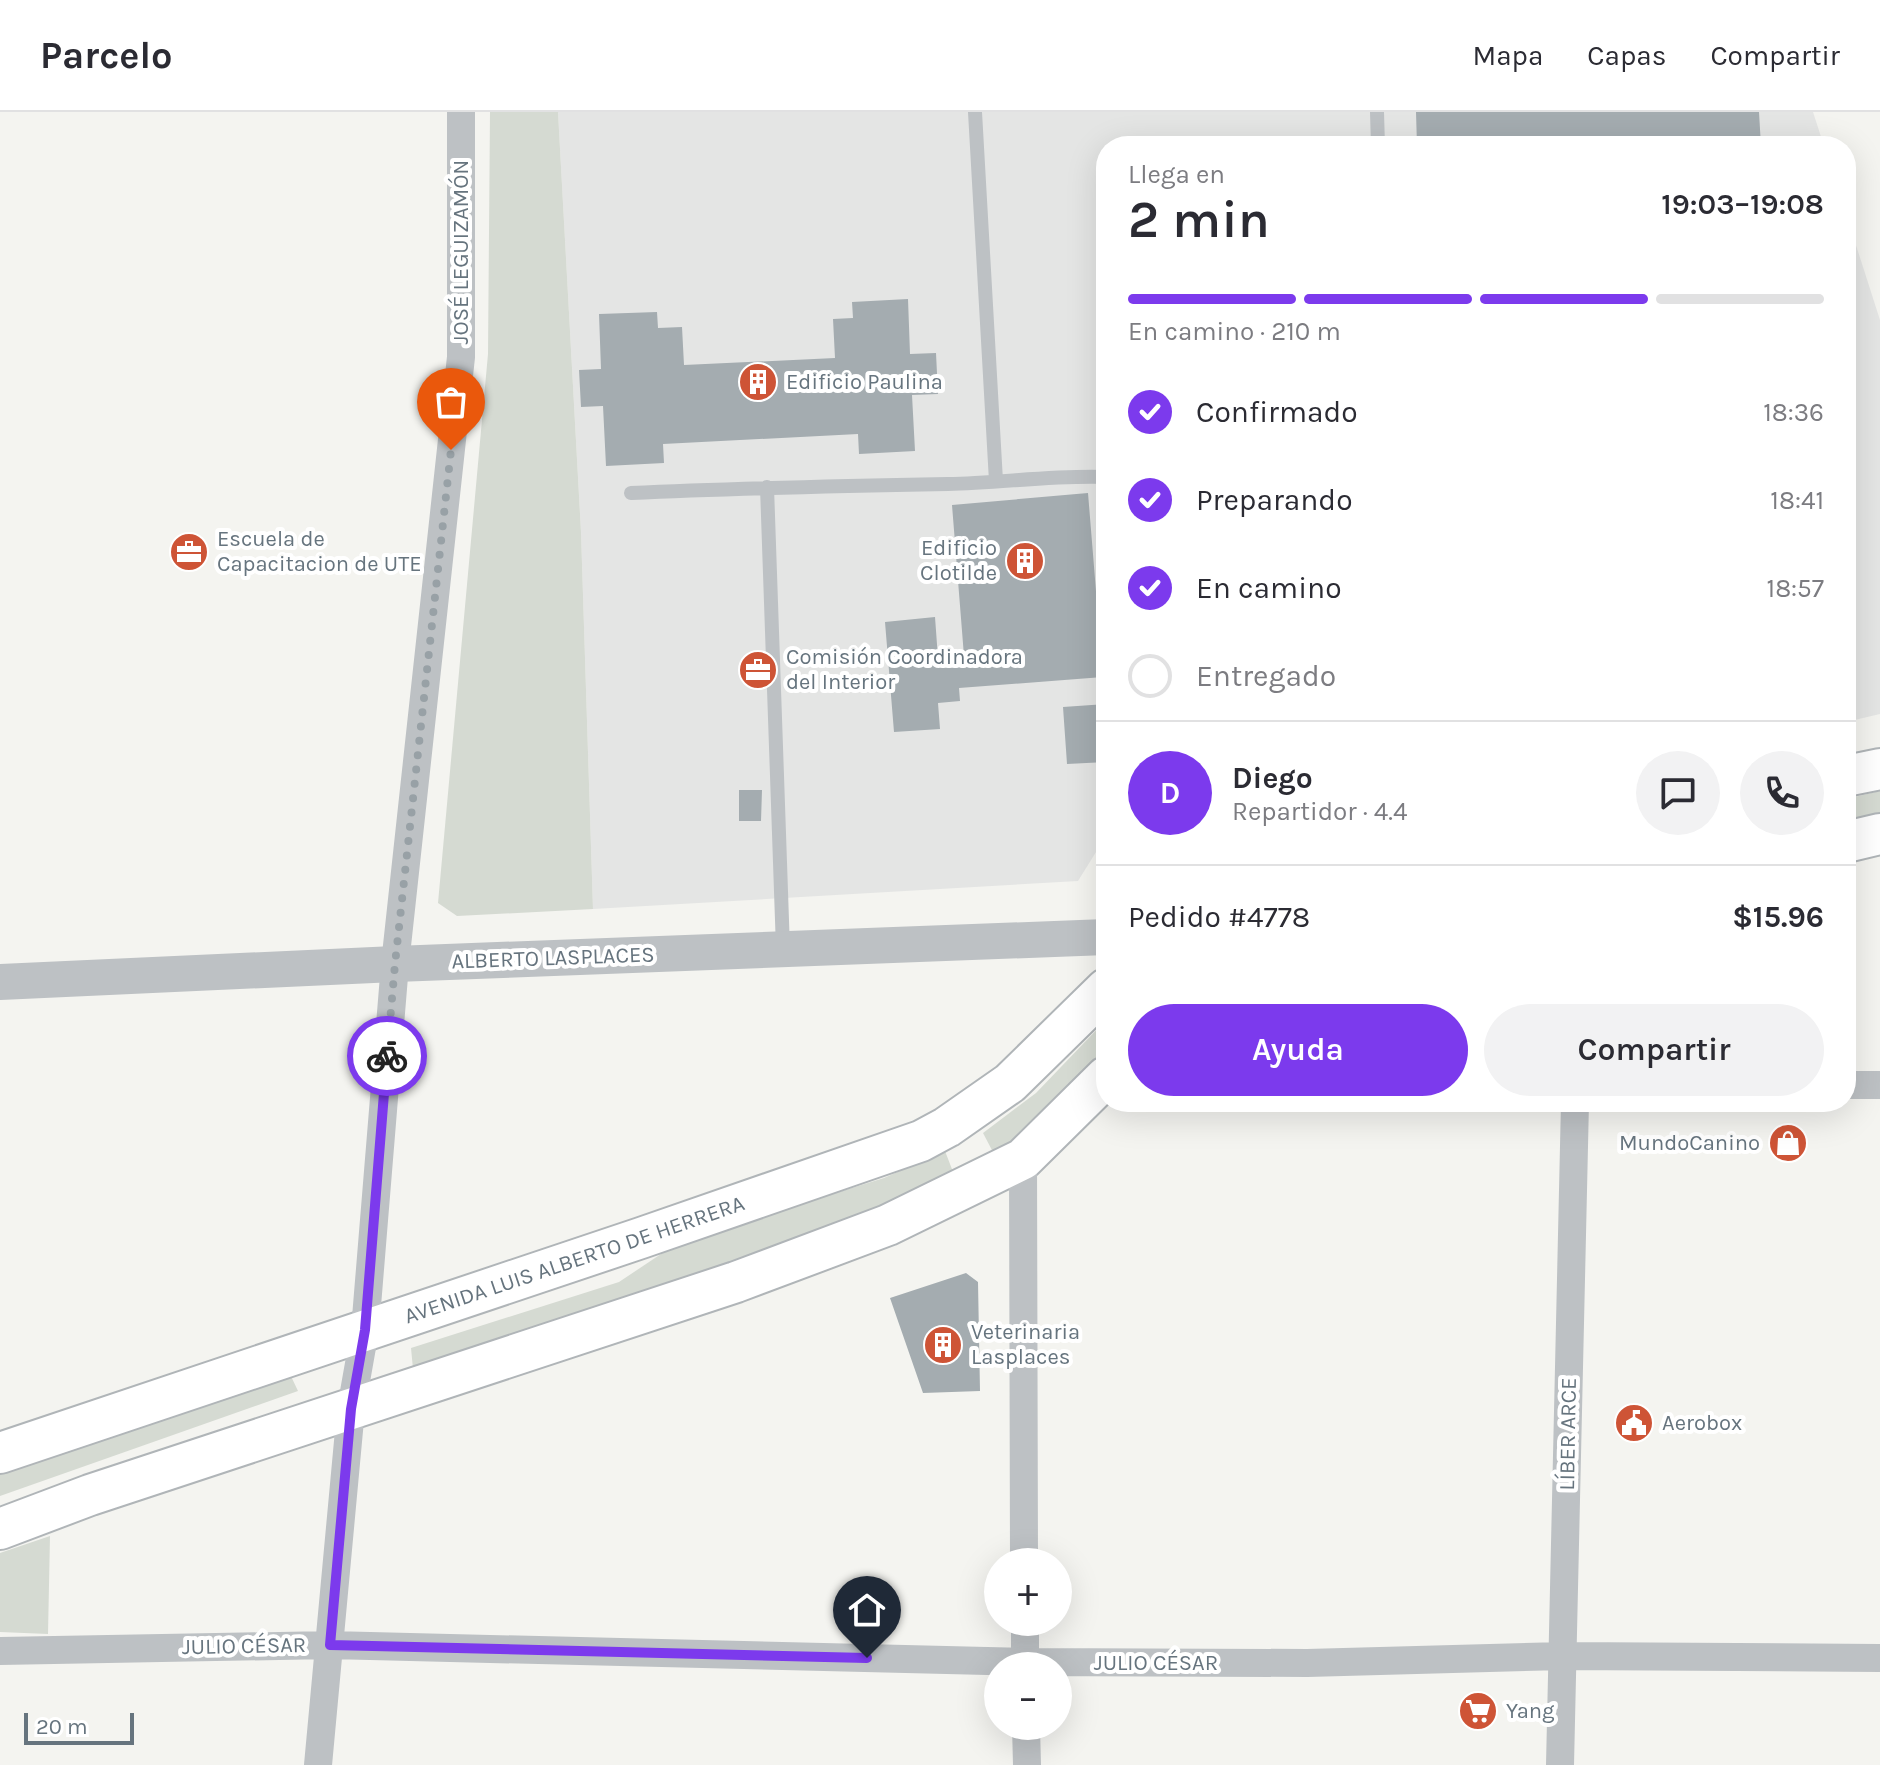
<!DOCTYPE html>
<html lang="es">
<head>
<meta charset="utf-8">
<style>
	:root { --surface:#fff; --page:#f2f2f3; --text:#2b2b33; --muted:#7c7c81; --line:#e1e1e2; --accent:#7c3aed }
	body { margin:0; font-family:Karla,sans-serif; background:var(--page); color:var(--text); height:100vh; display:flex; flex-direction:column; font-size:30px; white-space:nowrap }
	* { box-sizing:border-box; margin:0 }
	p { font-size:26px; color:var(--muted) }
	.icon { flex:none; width:44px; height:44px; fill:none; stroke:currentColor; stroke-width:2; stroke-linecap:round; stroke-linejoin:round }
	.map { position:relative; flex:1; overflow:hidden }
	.sheet { position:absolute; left:1096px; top:24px; width:760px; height:976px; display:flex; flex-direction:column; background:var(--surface); border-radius:32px; box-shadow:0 8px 32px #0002 }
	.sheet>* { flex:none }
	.controls { position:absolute; left:984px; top:1436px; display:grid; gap:16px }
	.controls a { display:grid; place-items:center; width:88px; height:88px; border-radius:50%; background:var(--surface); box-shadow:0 8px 32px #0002; font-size:40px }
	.scale { position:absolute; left:24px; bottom:20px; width:110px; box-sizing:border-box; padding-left:8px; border:4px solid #66747e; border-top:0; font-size:22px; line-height:28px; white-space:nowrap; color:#66747e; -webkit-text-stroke:6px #fff; paint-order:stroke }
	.pin { position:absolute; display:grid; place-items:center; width:68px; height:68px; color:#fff; margin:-82px -34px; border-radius:50% 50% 50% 0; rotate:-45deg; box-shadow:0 0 8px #0007 }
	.pin .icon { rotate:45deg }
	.courier { position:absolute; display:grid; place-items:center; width:80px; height:80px; margin:-40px; border:6px solid #7c3aed; border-radius:50%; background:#fff; color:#222; box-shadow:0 2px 10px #0007 }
	.headline em { font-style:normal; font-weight:600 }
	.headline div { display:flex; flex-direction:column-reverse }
	.headline { display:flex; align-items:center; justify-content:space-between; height:136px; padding:0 32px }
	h1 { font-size:52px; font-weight:600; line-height:60px }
	.bar { display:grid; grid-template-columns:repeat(4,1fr); gap:12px 8px; align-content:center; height:96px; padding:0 32px }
	.bar i { height:10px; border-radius:6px; background:var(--line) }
	.bar .active { background:var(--accent) }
	.bar p { grid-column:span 4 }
	.line { display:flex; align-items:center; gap:20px; padding:0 32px; border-top:2px solid var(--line) }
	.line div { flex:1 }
	.round { display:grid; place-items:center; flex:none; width:84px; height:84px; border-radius:42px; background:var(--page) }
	ol { padding:0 32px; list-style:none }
	li { display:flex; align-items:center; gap:24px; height:88px }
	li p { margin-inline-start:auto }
	li .icon { padding:8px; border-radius:50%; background:var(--accent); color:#fff; stroke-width:4 }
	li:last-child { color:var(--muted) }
	li i { width:44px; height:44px; border:4px solid var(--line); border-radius:50% }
	.cta { display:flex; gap:16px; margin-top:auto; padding:16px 32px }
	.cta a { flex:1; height:92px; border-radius:48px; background:var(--accent); color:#fff; font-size:32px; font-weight:600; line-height:92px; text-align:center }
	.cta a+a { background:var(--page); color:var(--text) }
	header { display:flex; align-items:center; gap:48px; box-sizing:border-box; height:112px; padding:0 40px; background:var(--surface); border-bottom:2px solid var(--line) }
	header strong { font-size:38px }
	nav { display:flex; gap:44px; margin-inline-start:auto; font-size:28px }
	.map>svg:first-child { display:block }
	.built { fill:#e4e5e4 }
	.green { fill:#d5dad2 }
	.building { fill:#a4acb0 }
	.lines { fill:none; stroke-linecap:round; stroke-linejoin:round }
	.secondary-casing { stroke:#b0b5b8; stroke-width:44 }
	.service { stroke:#bdc1c4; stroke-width:14 }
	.minor { stroke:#bdc1c4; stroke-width:28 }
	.tertiary { stroke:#bdc1c4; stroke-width:36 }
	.secondary { stroke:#fff; stroke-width:40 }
	.done { stroke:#98a1a6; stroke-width:8; stroke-dasharray:0 14.4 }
	.route { stroke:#7c3aed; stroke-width:10 }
	.labels { text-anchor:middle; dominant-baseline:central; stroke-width:8; stroke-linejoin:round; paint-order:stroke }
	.street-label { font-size:22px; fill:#66747e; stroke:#fff }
	.poi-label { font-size:22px; fill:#66747e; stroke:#fff; text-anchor:start }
</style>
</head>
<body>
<header>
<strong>Parcelo</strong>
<nav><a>Mapa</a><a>Capas</a><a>Compartir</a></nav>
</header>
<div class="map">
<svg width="1880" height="1653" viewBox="0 0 1880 1653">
	<rect width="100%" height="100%" fill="#f4f4f0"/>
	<!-- built -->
	<path class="built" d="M558,0H1813L1824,34H1106V724L1078,769L593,797L581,420Z
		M1846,102L1880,208V602L1846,610Z"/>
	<!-- green -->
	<path class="green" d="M490,0H558L581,420L593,797L457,804L438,791L488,242Z
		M1880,679V709L1846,716V687Z
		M1106,908V940L1047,1002L994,1042L983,1021L1036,981Z
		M945,1039L955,1065L894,1094L625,1187L413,1257L411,1236L619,1170L673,1134L711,1120L884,1066Z
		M289,1260L298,1279L0,1384V1361Z
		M50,1424L48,1522L0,1520V1441Z"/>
	<!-- building -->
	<path class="building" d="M1416,0H1759L1761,34H1417Z
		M908,187L910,242L936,241L938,282L912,283L915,339L859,342L858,322L663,332L664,351L606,354L603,294L581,295L579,258L601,257L599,202L657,200L658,216L682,215L684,253L835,246L833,207L853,206L852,190Z
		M1088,381L1103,565L959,576L960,589L938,591L940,617L894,620L885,510L935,505L938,546L964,544L952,393Z
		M1106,592V650L1067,652L1063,595Z
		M739,678H762L761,709H739Z
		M966,1161L978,1170L980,1279L923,1281L890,1186Z"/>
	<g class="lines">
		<!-- secondary casing -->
		<g class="secondary-casing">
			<g id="secondary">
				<path d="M1846,664L1880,657"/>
				<path d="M1846,730L1880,722"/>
				<path id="s1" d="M0,1341L641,1126L921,1029L947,1015L1010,971L1106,877"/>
				<path d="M0,1417L90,1383L736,1170L888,1113L1023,1047L1106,965"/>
			</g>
		</g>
		<!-- service -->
		<path class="service" d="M975,0L996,369
			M1377,0L1378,34
			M767,375L783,837
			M631,381C736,376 842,374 948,372C1001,371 1053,363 1106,365"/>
		<!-- minor -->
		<path class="minor" d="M1846,973H1880
			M1023,1047L1024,1450
			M1025,1510V1554
			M0,1539L330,1533L1025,1550L1307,1551L1563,1544L1880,1546
			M1026,1614L1027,1653
			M318,1653L351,1297L365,1218L395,852L461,245V0
			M1560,1653L1575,990"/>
		<!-- tertiary -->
		<path class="tertiary" d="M0,870L395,852L1106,825"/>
		<!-- secondary -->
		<use href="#secondary" class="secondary"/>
	</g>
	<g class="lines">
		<!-- done -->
		<path class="done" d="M387,944L395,852L451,338"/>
		<!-- route -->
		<path class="route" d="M387,944L365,1218L351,1297L330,1533L867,1546"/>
	</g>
	<!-- icons -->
	<defs>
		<g id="building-disc" transform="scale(2)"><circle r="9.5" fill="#ce5436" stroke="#fff"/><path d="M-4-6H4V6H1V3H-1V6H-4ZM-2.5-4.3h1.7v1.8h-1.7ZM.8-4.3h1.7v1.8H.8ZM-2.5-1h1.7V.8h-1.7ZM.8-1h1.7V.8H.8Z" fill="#fff"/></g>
		<g id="office-disc" transform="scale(2)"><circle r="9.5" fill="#ce5436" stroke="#fff"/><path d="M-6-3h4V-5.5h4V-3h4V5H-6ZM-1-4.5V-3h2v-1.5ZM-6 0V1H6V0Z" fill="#fff"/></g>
		<g id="shop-disc" transform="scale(2)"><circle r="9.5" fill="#ce5436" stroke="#fff"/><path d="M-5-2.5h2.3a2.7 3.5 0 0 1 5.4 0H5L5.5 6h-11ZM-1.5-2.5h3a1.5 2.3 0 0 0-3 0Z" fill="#fff"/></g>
		<g id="civic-disc" transform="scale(2)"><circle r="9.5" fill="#ce5436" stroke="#fff"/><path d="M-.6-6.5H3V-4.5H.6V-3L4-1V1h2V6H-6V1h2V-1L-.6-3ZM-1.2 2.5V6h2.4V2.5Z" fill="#fff"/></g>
		<g id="supermarket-disc" transform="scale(2)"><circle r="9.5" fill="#ce5436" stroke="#fff"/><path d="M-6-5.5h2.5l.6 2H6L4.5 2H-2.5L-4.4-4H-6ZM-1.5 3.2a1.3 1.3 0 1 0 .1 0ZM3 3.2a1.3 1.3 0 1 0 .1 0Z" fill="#fff"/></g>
	</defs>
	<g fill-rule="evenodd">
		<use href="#building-disc" x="758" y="270"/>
		<use href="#office-disc" x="189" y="440"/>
		<use href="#building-disc" x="1025" y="449"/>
		<use href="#office-disc" x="758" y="558"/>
		<use href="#shop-disc" x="1788" y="1031"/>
		<use href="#building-disc" x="943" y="1233"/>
		<use href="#civic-disc" x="1634" y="1311"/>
		<use href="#supermarket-disc" x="1478" y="1599"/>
	</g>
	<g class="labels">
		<!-- street labels -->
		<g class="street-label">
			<text transform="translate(461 140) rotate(-90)">JOSÉ LEGUIZAMÓN</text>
			<text transform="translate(553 846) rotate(-2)">ALBERTO LASPLACES</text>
			<text stroke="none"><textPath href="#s1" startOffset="606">AVENIDA LUIS ALBERTO DE HERRERA</textPath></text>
			<text transform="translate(1568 1322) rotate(-89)">LÍBER ARCE</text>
			<text transform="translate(244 1534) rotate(-1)">JULIO CÉSAR</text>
			<text x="1156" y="1551">JULIO CÉSAR</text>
		</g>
		<!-- poi labels -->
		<g class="poi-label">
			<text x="786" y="270">Edificio Paulina</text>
			<text x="217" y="427">Escuela de<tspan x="217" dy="25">Capacitacion de UTE</tspan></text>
			<text x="997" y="436" text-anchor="end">Edificio<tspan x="997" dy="25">Clotilde</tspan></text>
			<text x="786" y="545">Comisión Coordinadora<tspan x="786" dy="25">del Interior</tspan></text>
			<text x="1760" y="1031" text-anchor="end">MundoCanino</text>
			<text x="971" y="1220">Veterinaria<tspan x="971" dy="25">Lasplaces</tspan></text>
			<text x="1662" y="1311">Aerobox</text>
			<text x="1506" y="1599">Yang</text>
		</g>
	</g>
</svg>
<div class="controls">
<a>+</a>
<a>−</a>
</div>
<div class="scale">20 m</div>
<div class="pin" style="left:451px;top:338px;background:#ea580c"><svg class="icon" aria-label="bag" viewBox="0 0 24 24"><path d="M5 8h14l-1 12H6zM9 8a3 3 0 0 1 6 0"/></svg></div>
<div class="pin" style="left:867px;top:1546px;background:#1f2937"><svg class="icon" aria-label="home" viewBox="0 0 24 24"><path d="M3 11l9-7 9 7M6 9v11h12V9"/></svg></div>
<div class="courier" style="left:387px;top:944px"><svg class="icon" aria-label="bike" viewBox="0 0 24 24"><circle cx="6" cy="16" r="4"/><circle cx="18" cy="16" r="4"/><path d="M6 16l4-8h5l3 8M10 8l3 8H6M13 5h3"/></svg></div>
<section class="sheet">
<div class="headline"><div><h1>2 min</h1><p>Llega en</p></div><em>19:03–19:08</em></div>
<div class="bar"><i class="active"></i><i class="active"></i><i class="active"></i><i></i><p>En camino · 210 m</p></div>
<ol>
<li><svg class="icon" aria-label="check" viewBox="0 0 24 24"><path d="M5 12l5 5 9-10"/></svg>Confirmado<p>18:36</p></li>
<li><svg class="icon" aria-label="check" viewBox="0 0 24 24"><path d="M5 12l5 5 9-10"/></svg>Preparando<p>18:41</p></li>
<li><svg class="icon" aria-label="check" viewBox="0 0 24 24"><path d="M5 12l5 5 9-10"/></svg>En camino<p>18:57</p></li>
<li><i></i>Entregado</li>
</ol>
<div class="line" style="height:144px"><b class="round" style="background:var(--accent);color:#fff">D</b><div><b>Diego</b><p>Repartidor · 4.4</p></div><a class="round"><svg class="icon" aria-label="chat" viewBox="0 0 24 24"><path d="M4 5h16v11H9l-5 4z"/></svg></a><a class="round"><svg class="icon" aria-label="phone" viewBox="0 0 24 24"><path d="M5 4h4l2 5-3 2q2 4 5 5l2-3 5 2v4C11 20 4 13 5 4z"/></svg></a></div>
<div class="line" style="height:104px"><div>Pedido #4778</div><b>$15.96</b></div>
<div class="cta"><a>Ayuda</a><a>Compartir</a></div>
</section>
</div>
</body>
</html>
